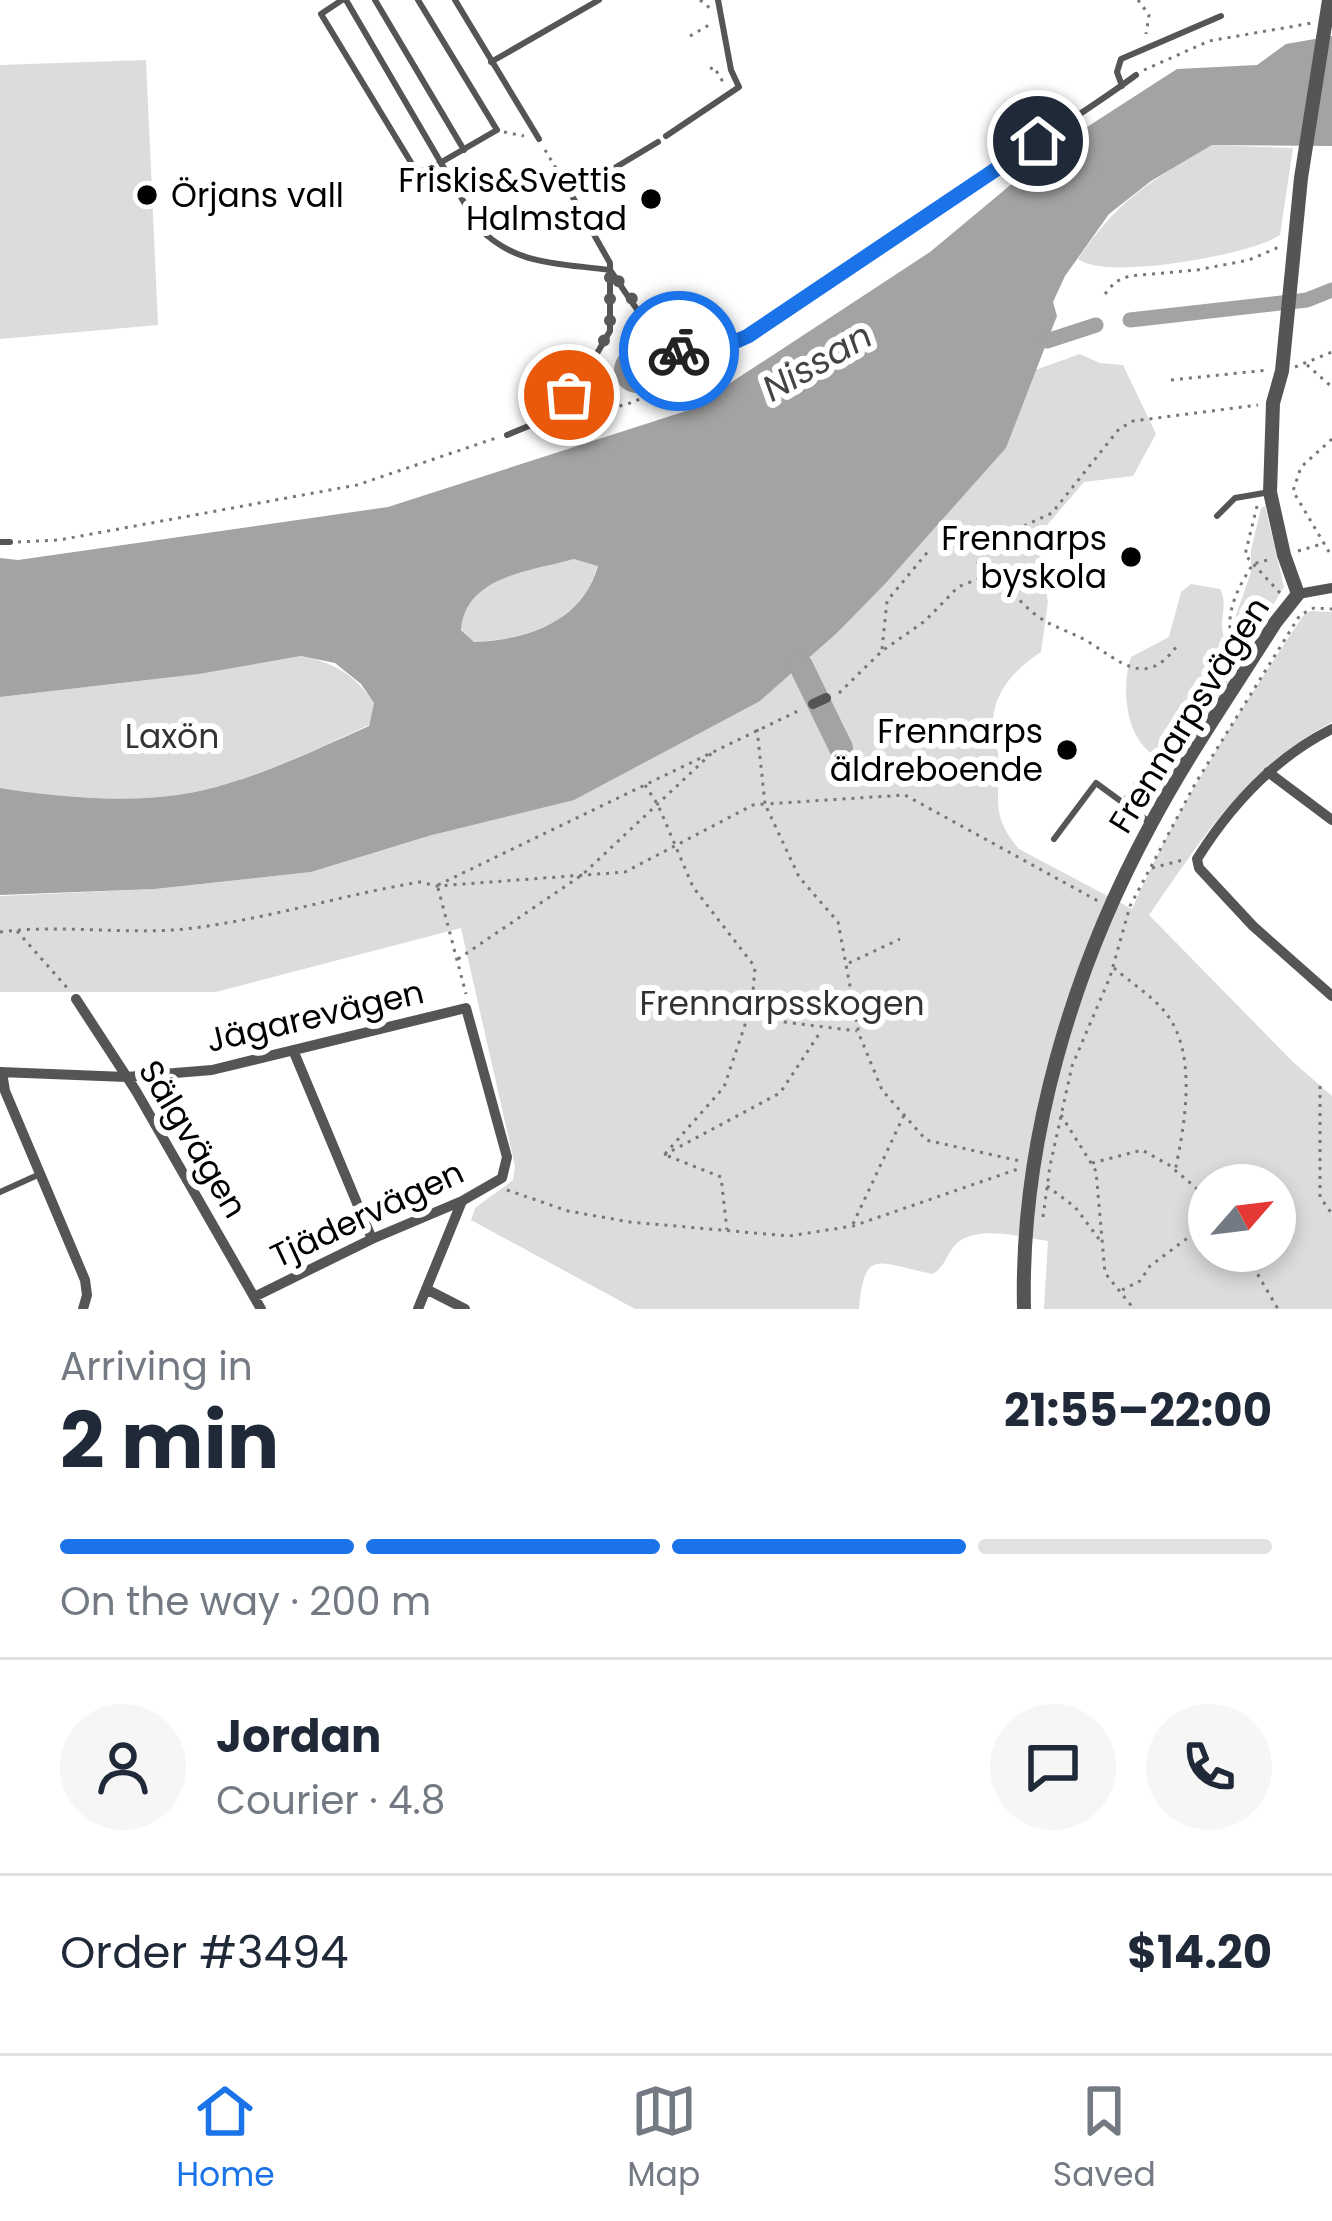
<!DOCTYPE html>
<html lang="en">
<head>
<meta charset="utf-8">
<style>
	:root { --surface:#fff; --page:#f6f6f7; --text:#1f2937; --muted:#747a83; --line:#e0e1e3; --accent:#1a73e8 }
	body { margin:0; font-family:Poppins,sans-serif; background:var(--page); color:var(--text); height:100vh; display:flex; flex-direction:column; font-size:45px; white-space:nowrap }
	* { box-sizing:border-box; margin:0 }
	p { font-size:39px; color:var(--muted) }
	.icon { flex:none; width:66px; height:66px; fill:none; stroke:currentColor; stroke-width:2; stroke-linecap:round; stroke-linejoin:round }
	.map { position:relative; height:1309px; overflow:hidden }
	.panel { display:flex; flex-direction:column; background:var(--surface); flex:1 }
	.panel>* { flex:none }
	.needle { width:78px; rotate:62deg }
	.tools { position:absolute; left:1188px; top:1164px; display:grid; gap:24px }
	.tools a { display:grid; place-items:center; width:108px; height:108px; border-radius:50%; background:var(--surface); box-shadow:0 6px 18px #0003; font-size:60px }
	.pin { position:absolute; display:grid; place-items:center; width:102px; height:102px; color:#fff; margin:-51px; border:6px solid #fff; border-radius:50%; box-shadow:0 3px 12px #0007 }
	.courier { position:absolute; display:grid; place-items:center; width:120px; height:120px; margin:-60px; border:9px solid #1a73e8; border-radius:50%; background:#fff; color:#222; box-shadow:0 3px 15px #0007 }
	.head em { font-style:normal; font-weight:700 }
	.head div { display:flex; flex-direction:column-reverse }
	.head { display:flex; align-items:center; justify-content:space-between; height:204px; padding:0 60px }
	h1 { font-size:78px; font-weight:700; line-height:90px }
	.bar { display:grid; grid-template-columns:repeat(4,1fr); gap:18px 12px; align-content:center; height:144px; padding:0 60px }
	.bar i { height:15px; border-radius:9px; background:var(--line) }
	.bar .active { background:var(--accent) }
	.bar p { grid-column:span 4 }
	.line { display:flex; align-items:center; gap:30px; padding:0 60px; border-top:3px solid var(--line) }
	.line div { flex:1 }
	.round { display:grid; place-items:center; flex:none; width:126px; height:126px; border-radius:63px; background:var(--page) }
	.menu { display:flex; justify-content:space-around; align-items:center; height:168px; border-top:3px solid var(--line); background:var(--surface); font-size:33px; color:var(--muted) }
	.menu a { display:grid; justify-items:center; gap:6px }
	.menu .active { color:var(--accent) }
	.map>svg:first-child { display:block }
	.green { fill:#dcdcdc; fill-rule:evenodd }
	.water { fill:#a3a3a3; fill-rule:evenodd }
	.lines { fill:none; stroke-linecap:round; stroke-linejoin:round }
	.canal { stroke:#a3a3a3; stroke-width:15 }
	.river { stroke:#a3a3a3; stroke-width:24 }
	.path { stroke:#777; stroke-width:3; stroke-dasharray:3 6; stroke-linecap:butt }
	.service { stroke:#555; stroke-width:6 }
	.minor { stroke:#555; stroke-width:10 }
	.tertiary { stroke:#555; stroke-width:14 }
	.done { stroke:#595959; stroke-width:12; stroke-dasharray:0 21.6 }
	.route { stroke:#1a73e8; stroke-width:15 }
	.poi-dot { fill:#000; stroke:#fff; stroke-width:4.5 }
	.labels { text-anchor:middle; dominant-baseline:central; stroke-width:12; stroke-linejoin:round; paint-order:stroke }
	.poi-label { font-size:33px; fill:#000; stroke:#fff; text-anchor:end }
	.street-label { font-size:33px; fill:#000; stroke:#fff }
	.park-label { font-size:33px; fill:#333; stroke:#fff }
	.water-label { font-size:36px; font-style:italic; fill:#444; stroke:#fff }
</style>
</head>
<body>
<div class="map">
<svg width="1332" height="1309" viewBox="0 0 1332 1309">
	<rect width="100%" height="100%" fill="#fff"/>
	<!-- green -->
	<path class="green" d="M146,60L158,325L0,339V65Z
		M1212,145L1293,148L1280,235C1251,255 1105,281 1078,259C1120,198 1149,182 1212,145Z
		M1080,354L1100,363L1123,365L1156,434L1133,476L1084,482L1037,537L1048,602L1041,652C1017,668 995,689 993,720C992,736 1000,752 999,768C998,804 993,818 1019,849L1132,909C1177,806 1241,709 1303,616L1310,611L1332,612V722C1241,773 1207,833 1149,915L1292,1061L1332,1096V1309H1044L1048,1241C1024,1237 978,1225 957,1243C947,1252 946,1266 933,1274C880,1264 864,1245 859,1309H635L471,1220L475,1208L513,1180L515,1166L461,928L216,992H0V896L155,889L311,872L432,835L760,701L837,633L885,584L1006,448L1035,370ZM1209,1185H1275V1251H1209Z
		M1265,506L1284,587L1254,637L1241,647L1236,640L1234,621L1251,572V550L1261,508Z
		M574,559L598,565C582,622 527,640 473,642L461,629C465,575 533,571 574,559Z
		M1191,584L1220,589C1227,602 1222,612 1222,626C1223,642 1233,656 1230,673C1223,704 1193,736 1174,762C1127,757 1119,693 1131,657L1169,637L1181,592Z
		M301,656C335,663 354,674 374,703L369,725C315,750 262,776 204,790C139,805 65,798 0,788V697L199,674Z"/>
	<!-- water -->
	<path class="water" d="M1332,36V146L1212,145L1151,181L1109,214L1065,276L1053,302L1057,316L1006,448L885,584L837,633L760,701L574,800L432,835L311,872L155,889L0,895V788C65,798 139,805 204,790C262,776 315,750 369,726L374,703L361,684L335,663L301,656L199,674L0,697V558L18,560L388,507L689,410L930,252L1056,147L1177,69L1257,65L1286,44ZM574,559L598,566C582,622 527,640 474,642L461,630C465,575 533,571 574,559Z
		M614 370a23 23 0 1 1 46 0a23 23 0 1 1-46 0Z"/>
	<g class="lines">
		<!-- canal -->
		<path class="canal" d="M1130,320L1307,300L1332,290
			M1047,341L1096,325"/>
		<!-- river -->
		<path class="river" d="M801,666L841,748"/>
		<!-- path -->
		<path class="path" d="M700,0L711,9
			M1138,0L1149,15L1146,34
			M690,36L709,25
			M710,69L714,67L723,82
			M1144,70L1209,41L1312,23
			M504,132L524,136
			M545,150L565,183
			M1105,294L1115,282L1129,276L1197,270L1249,260L1279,247
			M1307,365L1332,387
			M1295,367L1332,352
			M1171,380L1268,370
			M566,414C631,407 641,404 693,364
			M1332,439L1301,467L1293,491L1332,557
			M1257,506L1245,555L1281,594
			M18,542L59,540L357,485L499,437
			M1298,551L1325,543
			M982,578C1008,582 1016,600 1036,615C1051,627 1070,631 1087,641C1120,661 1145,689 1176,647
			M882,649L887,601L930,549
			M1240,653C1218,625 1236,590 1253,564L1271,559
			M839,693L882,651L925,621L958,587L980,578L977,565L984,549L996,539L1052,513L1119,429L1133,421L1258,405
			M757,729L765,804L905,795L1098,901
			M645,785L658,805L693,887L755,967L752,1004L784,1022L857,1031
			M1152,868L1183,860
			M438,885L802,709
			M438,888L466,994
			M17,931L70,991
			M0,932C61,924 123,935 185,929C265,920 341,895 420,882L437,886L625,872L753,805L765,804L799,877L838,922L859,1034L882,1090L926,1140L1020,1161
			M458,959L582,875L713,752
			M849,963L900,939
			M1114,968C1130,982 1152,996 1165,1012C1198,1052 1185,1124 1175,1171
			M1320,1086V1197L1332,1214
			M1061,1115L1096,1171L1105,1273L1134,1309
			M665,1154L724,1087L752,1004
			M664,1155L780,1093L821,1031
			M668,1156L721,1177L727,1230
			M1092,1163L1142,1150L1169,1165L1209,1199
			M1047,1186L1075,1207L1102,1243
			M507,1190L568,1211L630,1222L789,1236L853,1226L1021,1168
			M1043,1217L1050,1166L1072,1066L1110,977L1130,906L1195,784L1300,615L1314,608L1332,609
			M853,1224L904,1115
			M1244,1251L1278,1309
			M1122,1290L1140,1281L1150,1266L1209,1222"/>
		<!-- service -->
		<path class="service" d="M342,0L321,14L415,169L426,171L497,130L418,0
			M346,0L479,228C516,266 559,263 610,270
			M375,0L464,150
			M455,0L539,139
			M491,62L599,0
			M1122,86L1117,72L1121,59L1221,16
			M666,136L739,87L731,70L718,0
			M658,142L571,194L610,263V270C630,297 660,356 699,356C743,356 922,218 969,187C1024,149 1082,115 1136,75
			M507,435L553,416L585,374L610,331V274
			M1217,516L1235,498L1270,492
			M0,542H10
			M1124,802L1153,761
			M1054,839L1096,783L1148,821
			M0,1192L40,1174"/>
		<!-- minor -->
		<path class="minor" d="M1298,594L1332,588
			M813,704L826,698
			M1332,729C1274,758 1231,805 1197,859L1199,868L1253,926L1332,996
			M1268,772L1332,820
			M76,999L136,1091L261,1309
			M293,1050L372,1239
			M0,1072L126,1077L212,1070L466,1008L507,1157L502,1178L462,1201L372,1239L254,1297
			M2,1072L5,1091L85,1280L87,1295L83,1309
			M426,1289L465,1309
			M418,1309L462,1201"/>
		<!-- tertiary -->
		<path class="tertiary" d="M1024,1309C1020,1144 1072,970 1150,826C1187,756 1233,690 1275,623L1298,594L1284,555L1270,492L1273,403L1282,371L1301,178L1329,0"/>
	</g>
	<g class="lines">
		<!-- done -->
		<path class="done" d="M569,395L610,331V270L652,325L679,351"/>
		<!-- route -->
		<path class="route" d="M679,351L703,356L748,336L1038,141"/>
	</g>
	<!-- markers -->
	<g class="poi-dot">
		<circle cx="147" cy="195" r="12"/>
		<circle cx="651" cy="199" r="12"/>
		<circle cx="1131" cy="557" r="12"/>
		<circle cx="1067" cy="750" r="12"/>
	</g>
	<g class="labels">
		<!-- poi labels -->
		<g class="poi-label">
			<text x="627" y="180">Friskis&amp;Svettis<tspan x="627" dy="38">Halmstad</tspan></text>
			<text x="171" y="195" text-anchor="start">Örjans vall</text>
			<text x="1107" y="538">Frennarps<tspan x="1107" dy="38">byskola</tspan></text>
			<text x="1043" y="731">Frennarps<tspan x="1043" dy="38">äldreboende</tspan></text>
		</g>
		<!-- street labels -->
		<g class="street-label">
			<text transform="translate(1189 715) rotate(-58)">Frennarpsvägen</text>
			<text transform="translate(315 1016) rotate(-13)">Jägarevägen</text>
			<text transform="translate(193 1139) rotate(59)">Sälgvägen</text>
			<text transform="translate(367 1214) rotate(-25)">Tjädervägen</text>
		</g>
		<!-- park labels -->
		<g class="park-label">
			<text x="172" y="736">Laxön</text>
			<text x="782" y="1003">Frennarpsskogen</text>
		</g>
		<!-- water labels -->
		<g class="water-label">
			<text transform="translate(817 362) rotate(-30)">Nissan</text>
		</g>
	</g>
</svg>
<div class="tools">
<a><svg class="needle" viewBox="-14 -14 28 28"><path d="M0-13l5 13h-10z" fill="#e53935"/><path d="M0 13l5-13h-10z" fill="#747a83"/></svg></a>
</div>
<div class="pin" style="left:569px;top:395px;background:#ea580c"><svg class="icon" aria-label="bag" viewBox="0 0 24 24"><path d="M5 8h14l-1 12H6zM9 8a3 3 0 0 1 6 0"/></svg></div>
<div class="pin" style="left:1038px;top:141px;background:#1f2937"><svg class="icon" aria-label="home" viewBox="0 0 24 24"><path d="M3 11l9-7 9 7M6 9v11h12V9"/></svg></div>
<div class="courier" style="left:679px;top:351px"><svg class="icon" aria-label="bike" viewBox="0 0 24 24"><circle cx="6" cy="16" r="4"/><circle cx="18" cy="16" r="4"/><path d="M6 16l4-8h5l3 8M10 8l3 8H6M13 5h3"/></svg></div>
</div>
<section class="panel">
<div class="head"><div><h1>2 min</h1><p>Arriving in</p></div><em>21:55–22:00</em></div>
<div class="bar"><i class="active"></i><i class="active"></i><i class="active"></i><i></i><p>On the way · 200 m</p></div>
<div class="line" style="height:216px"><a class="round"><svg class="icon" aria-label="person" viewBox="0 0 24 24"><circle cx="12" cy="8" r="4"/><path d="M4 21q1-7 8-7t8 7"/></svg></a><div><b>Jordan</b><p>Courier · 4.8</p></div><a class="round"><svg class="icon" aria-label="chat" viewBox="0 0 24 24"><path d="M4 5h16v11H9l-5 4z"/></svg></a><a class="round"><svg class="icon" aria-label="phone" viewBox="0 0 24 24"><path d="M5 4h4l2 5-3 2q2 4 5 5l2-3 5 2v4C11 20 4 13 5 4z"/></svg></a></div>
<div class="line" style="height:156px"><div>Order #3494</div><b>$14.20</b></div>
</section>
<nav class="menu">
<a class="active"><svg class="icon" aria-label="home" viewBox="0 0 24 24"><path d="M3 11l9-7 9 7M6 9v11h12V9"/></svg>Home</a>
<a><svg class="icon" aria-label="map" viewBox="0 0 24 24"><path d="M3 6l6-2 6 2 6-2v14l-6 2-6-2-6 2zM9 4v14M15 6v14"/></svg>Map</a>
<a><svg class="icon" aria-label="saved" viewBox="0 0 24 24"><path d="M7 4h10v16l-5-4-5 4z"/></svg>Saved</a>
</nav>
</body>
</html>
